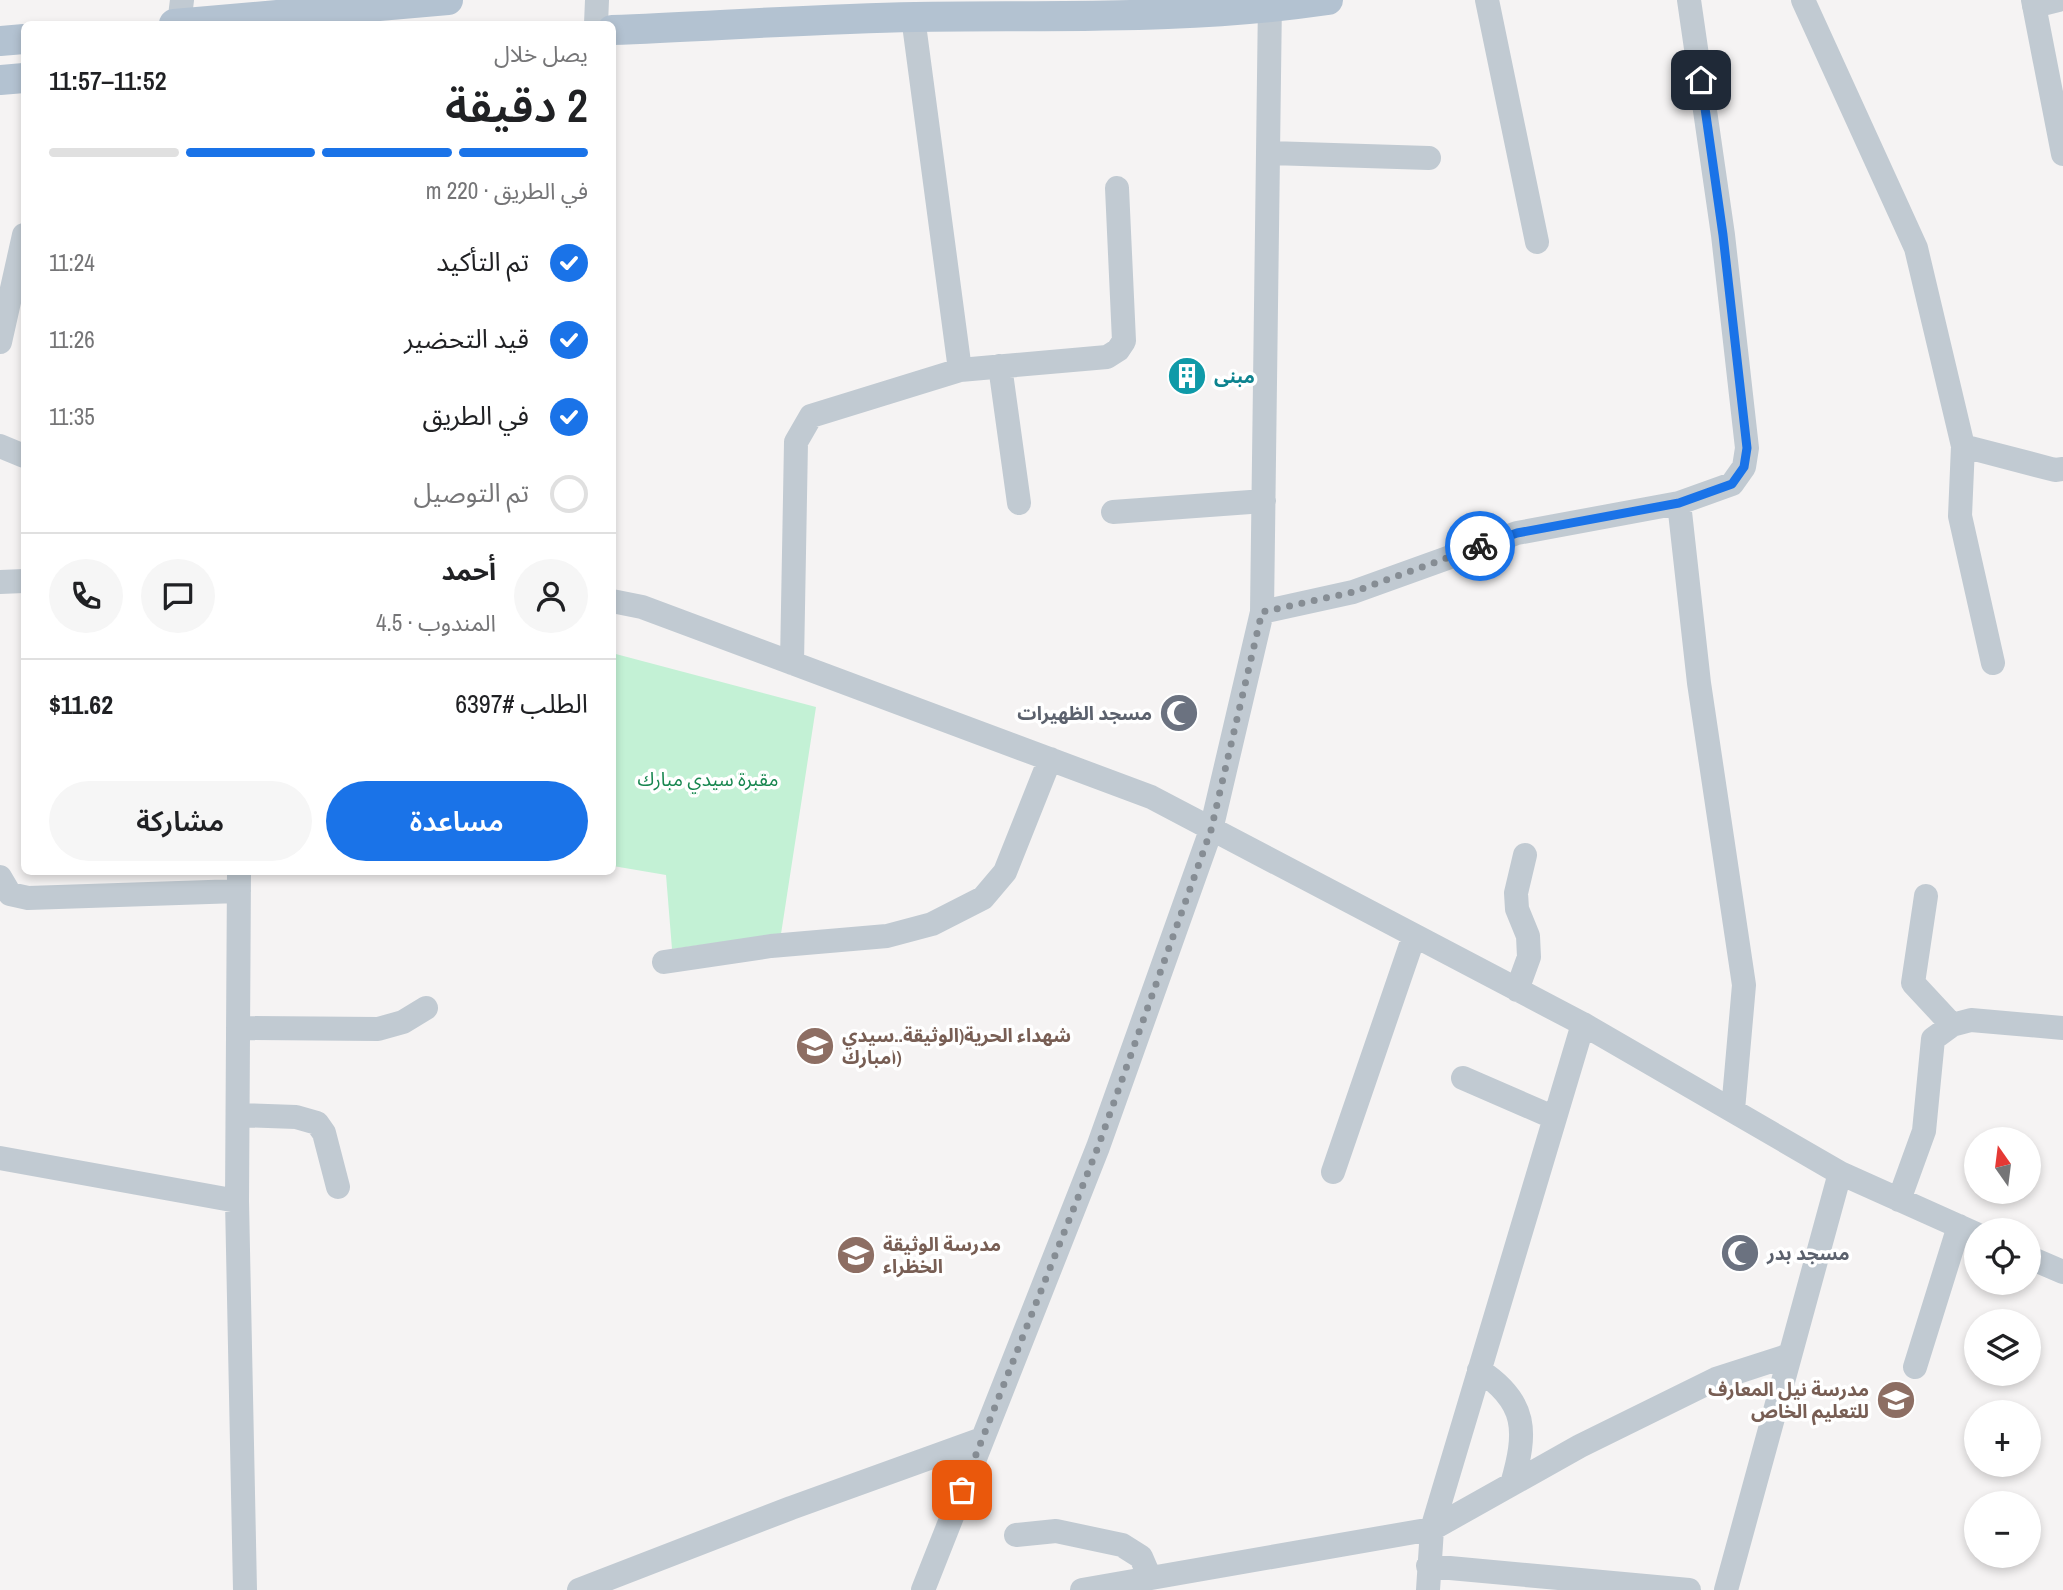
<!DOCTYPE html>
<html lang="ar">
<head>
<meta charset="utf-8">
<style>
	:root { --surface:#fff; --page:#f6f6f6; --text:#202124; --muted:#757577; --line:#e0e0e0; --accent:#1a73e8 }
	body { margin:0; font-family:"Archivo Narrow","Noto Sans Arabic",sans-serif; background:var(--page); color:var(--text); direction:rtl; height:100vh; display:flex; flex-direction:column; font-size:26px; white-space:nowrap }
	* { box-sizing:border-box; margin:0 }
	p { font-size:23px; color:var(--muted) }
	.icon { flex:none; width:38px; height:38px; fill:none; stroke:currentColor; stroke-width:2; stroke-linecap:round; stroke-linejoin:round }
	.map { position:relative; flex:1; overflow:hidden; direction:ltr }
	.sheet { position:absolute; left:21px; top:21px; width:595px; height:854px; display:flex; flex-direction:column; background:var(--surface); border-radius:10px; box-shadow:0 4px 10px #0003; direction:rtl }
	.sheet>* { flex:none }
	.needle { width:46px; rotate:346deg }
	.tools { position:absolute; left:1964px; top:1127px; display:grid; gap:14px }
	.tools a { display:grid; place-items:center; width:77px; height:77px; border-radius:50%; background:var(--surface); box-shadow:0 4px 10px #0003; font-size:35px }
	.pin { position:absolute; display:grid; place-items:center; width:60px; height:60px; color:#fff; margin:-30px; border-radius:14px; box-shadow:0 4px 10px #0006 }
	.courier { position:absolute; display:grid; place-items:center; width:70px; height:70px; margin:-35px; border:5px solid #1a73e8; border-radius:50%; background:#fff; color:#222; box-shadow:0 2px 9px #0007 }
	.overview em { font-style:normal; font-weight:600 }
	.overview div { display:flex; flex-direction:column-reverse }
	.overview { display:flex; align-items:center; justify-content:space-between; height:119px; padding:0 28px }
	h1 { font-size:46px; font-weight:600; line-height:52px }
	.bar { display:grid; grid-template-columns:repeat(4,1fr); gap:10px 7px; align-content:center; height:84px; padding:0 28px }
	.bar i { height:9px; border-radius:5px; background:var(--line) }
	.bar .current { background:var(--accent) }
	.bar p { grid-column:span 4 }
	.line { display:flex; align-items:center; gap:18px; padding:0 28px; border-top:2px solid var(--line) }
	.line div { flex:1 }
	.round { display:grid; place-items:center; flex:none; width:74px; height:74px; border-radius:37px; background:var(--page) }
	ol { padding:0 28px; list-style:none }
	li { display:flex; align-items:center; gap:21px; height:77px }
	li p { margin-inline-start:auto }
	li .icon { padding:7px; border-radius:50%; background:var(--accent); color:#fff; stroke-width:4 }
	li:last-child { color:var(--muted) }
	li i { width:38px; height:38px; border:4px solid var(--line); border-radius:50% }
	.cta { display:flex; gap:14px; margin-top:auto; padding:14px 28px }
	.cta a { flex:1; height:80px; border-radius:42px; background:var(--accent); color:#fff; font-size:28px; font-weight:600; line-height:80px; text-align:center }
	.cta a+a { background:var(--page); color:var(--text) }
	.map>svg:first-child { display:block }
	.green { fill:#c3f1d5 }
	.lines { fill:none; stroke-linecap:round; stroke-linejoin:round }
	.minor { stroke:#c1cad2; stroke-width:24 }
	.major { stroke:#b3c2d1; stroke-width:30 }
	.done { stroke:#868d94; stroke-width:7; stroke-dasharray:0 12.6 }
	.route { stroke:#1a73e8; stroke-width:9 }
	.labels { text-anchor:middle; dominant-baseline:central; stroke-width:7; stroke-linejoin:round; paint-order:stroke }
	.culture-label { font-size:19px; font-weight:bold; fill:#0d838f; stroke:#fff; text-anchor:start }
	.worship-label { font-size:19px; font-weight:bold; fill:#5b616d; stroke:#fff; text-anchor:end }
	.park-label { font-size:19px; fill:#17864f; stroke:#fff }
	.education-label { font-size:19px; font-weight:bold; fill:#785e54; stroke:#fff; text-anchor:start }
</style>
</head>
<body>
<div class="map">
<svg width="2063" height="1590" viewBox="0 0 2063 1590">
	<rect width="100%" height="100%" fill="#f5f3f3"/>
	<!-- green -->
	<path class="green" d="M612,653L816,707L781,934L672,949L666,875L613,866Z"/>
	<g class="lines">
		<!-- minor -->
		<path class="minor" d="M1487,0L1537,242
			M1803,0L1916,248L1963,446L2055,470L2063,469
			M2033,0L2063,154
			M2034,6L2058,0
			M913,17L960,370
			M179,24L182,0
			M596,24L597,0
			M1268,153L1429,158
			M0,342L24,235
			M1000,366L1019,503
			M0,446L24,456
			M1963,446L1960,516L1993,663
			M1679,503L1699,683L1744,985L1733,1110
			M1113,512L1264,501
			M0,582L24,581
			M612,601L642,607L1151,797L1583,1024L1840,1173L1976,1234
			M1262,612L1353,592L1517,533L1679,503L1732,484L1744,467L1747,448L1723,235L1689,0
			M792,663L796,442L811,416L960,370L1107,357L1118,350L1124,341L1117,188
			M239,872L237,1201L245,1590
			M0,877L10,894L28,898L239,891
			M1926,896L1913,983L1952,1025
			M664,962L771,946L887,936L932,924L983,898L1005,872L1050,759
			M1517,990L1529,957L1528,936L1517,909L1516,893L1525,855
			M238,1028L378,1029L403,1022L426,1008
			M1463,1078L1555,1118
			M238,1115L296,1117L317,1123L324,1133L338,1187
			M0,1158L237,1201
			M1333,1172L1414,936
			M1899,1200L1924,1131L1933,1039L1952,1025L1971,1020L2063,1028
			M2028,1257L2063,1272
			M1915,1367L1959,1226
			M1479,1370C1528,1402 1527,1432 1512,1484
			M1016,1535L1056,1531L1122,1545L1141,1557L1150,1578
			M1428,1566L1689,1590
			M579,1590L791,1508L982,1439
			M923,1590L1098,1147L1211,830L1262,612L1270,0
			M1082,1590L1432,1529L1580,1446L1716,1379L1790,1355
			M1428,1590L1432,1529L1583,1024
			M1726,1590L1840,1173"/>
		<!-- major -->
		<path class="major" d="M174,24L448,0
			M612,30C713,26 814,19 915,17C1053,15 1192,20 1328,0
			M0,41L24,39
			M0,80L24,78"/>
	</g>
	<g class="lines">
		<!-- done -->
		<path class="done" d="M962,1490L1098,1147L1211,830L1262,612L1353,592L1480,546"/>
		<!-- route -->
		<path class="route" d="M1480,546L1517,533L1679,503L1732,484L1744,467L1747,448L1723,235L1701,80"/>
	</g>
	<!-- icons -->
	<defs>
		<g id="building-disc" transform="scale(2.0125)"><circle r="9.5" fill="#0f9aa8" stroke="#fff"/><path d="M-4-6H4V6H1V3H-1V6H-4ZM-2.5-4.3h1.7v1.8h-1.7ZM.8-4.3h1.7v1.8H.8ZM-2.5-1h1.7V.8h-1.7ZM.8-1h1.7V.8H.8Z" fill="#fff"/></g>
		<g id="mosque-disc" transform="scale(2.0125)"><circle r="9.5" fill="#6b7280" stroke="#fff"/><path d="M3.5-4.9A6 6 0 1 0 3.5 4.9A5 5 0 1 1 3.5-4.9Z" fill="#fff"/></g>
		<g id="school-disc" transform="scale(2.0125)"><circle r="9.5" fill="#8d6e63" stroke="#fff"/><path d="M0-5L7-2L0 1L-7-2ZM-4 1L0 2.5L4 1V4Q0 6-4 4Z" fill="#fff"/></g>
	</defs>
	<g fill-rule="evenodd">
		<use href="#building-disc" x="1187" y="376"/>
		<use href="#mosque-disc" x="1179" y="713"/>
		<use href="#school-disc" x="815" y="1046"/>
		<use href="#mosque-disc" x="1740" y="1253"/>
		<use href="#school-disc" x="856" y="1255"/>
		<use href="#school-disc" x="1896" y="1400"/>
	</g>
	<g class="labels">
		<!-- culture labels -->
		<g class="culture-label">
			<text x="1214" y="376">مبنى</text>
		</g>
		<!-- worship labels -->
		<g class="worship-label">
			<text x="1152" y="713">مسجد الظهيرات</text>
			<text x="1767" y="1253" text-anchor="start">مسجد بدر</text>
		</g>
		<!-- park labels -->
		<g class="park-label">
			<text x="708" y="779">مقبرة سيدي مبارك</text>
		</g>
		<!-- education labels -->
		<g class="education-label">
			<text x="842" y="1035">شهداء الحرية(الوثيقة..سيدي<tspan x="842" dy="22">امبارك)</tspan></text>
			<text x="883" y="1244">مدرسة الوثيقة<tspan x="883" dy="22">الخظراء</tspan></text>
			<text x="1869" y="1389" text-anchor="end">مدرسة نيل المعارف<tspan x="1869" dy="22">للتعليم الخاص</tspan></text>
		</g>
	</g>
</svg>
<div class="tools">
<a><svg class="needle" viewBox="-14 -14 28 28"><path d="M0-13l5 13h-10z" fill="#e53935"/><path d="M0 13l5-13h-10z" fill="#757577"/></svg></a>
<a><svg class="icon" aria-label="locate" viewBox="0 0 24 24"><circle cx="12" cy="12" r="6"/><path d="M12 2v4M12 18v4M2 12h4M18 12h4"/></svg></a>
<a><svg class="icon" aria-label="layers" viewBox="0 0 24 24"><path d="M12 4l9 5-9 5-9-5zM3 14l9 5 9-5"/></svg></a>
<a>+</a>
<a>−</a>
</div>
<div class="pin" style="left:962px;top:1490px;background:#ea580c"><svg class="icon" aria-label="bag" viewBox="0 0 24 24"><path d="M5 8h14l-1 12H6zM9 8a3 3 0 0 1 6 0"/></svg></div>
<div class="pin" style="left:1701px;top:80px;background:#1f2937"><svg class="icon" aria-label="home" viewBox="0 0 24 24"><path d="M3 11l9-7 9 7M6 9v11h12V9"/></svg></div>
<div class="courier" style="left:1480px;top:546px"><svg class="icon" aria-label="bike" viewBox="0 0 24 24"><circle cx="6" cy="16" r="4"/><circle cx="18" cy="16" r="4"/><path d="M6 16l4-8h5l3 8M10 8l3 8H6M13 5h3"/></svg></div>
<section class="sheet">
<div class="overview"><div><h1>2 دقيقة</h1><p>يصل خلال</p></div><em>11:52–11:57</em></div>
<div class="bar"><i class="current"></i><i class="current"></i><i class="current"></i><i></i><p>في الطريق · 220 m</p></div>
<ol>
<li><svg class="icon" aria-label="check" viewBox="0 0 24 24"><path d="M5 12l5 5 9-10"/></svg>تم التأكيد<p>11:24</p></li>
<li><svg class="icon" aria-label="check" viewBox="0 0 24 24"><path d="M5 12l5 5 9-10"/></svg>قيد التحضير<p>11:26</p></li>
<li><svg class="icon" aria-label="check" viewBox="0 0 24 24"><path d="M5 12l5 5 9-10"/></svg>في الطريق<p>11:35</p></li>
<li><i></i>تم التوصيل</li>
</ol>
<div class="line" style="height:126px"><a class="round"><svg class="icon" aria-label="person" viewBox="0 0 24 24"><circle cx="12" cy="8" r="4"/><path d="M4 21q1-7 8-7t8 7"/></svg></a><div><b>أحمد</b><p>المندوب · 4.5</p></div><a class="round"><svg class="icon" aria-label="chat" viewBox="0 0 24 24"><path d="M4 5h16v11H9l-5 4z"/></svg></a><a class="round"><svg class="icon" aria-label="phone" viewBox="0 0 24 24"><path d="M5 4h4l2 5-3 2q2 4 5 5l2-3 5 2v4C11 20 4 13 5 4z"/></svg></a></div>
<div class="line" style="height:91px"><div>الطلب #6397</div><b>$11.62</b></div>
<div class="cta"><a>مساعدة</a><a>مشاركة</a></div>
</section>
</div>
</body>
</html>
